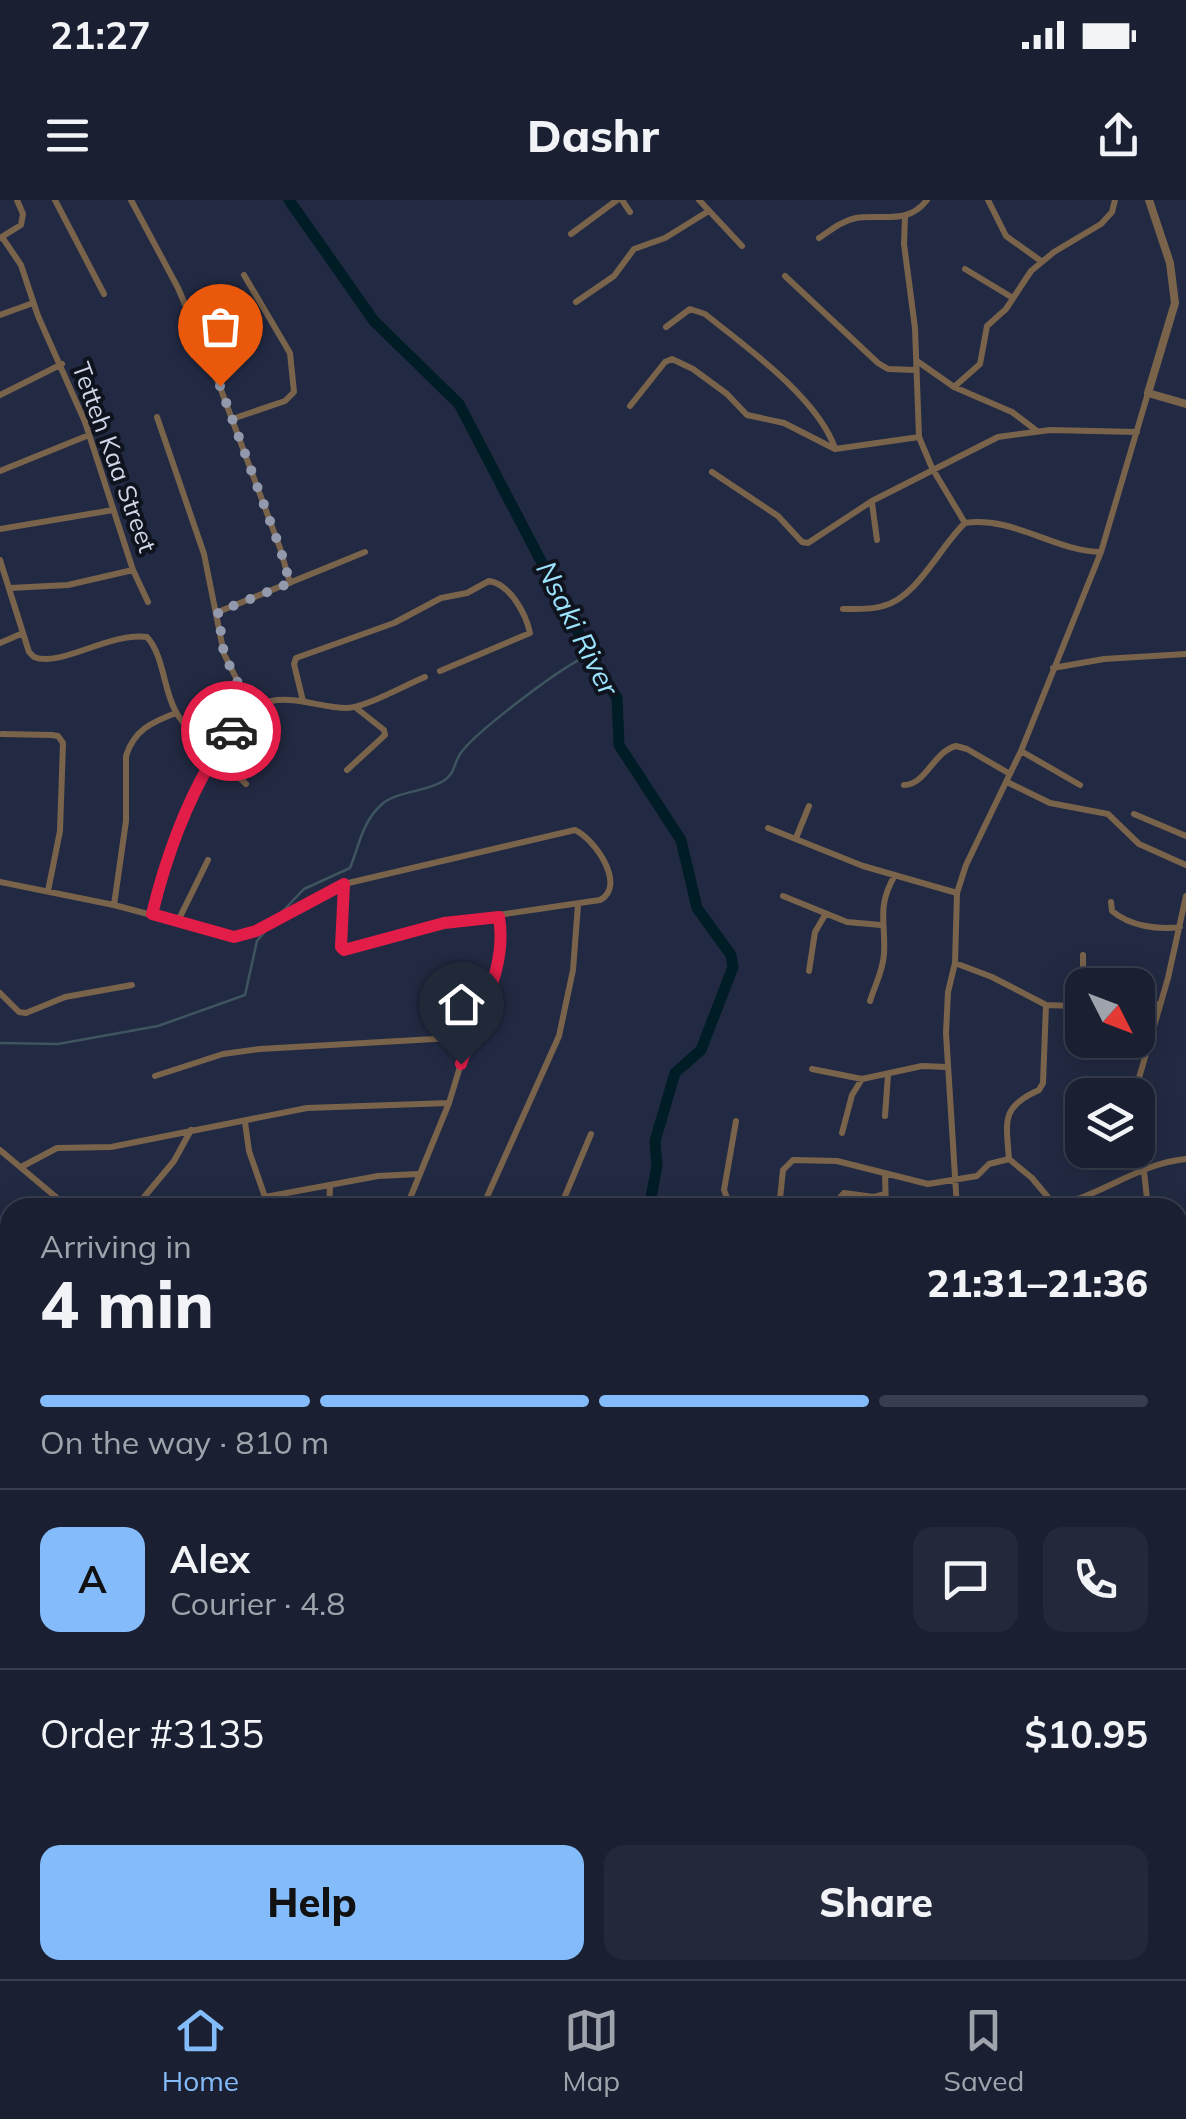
<!DOCTYPE html>
<html lang="en">
<head>
<meta charset="utf-8">
<style>
	:root { --surface:#1a2032; --page:#23283a; --text:#f1f3f6; --muted:#9fa3ac; --line:#383e4d; --accent:#84bcfb }
	body { margin:0; font-family:Mulish,sans-serif; background:var(--page); color:var(--text); height:100vh; display:flex; flex-direction:column; font-size:38px; white-space:nowrap }
	* { box-sizing:border-box; margin:0 }
	p { font-size:32px; color:var(--muted) }
	.icon { flex:none; width:55px; height:55px; fill:none; stroke:currentColor; stroke-width:2; stroke-linecap:round; stroke-linejoin:round }
	.map { position:relative; flex:1; overflow:hidden }
	.details { position:absolute; left:0px; top:998px; width:1188px; height:782px; display:flex; flex-direction:column; background:var(--surface); border-radius:30px 30px 0 0; box-shadow:0 5px 25px #0003,0 0 0 2px var(--line) }
	.details>* { flex:none }
	.needle { width:65px; rotate:132deg }
	.buttons { position:absolute; left:1065px; top:768px; display:grid; gap:20px }
	.buttons a { display:grid; place-items:center; width:90px; height:90px; border-radius:20px; background:var(--surface); box-shadow:0 5px 25px #0003,0 0 0 2px var(--line); font-size:50px }
	.pin { position:absolute; display:grid; place-items:center; width:85px; height:85px; color:#fff; margin:-102px -42px; border-radius:50% 50% 50% 0; rotate:-45deg; box-shadow:0 0 10px #0007 }
	.pin .icon { rotate:45deg }
	.courier { position:absolute; display:grid; place-items:center; width:100px; height:100px; margin:-50px; border:8px solid #e11d48; border-radius:50%; background:#fff; color:#222; box-shadow:0 2px 12px #0007 }
	.overview em { font-style:normal; font-weight:800 }
	.overview div { display:flex; flex-direction:column-reverse }
	.overview { display:flex; align-items:center; justify-content:space-between; height:170px; padding:0 40px }
	h1 { font-size:65px; font-weight:800; line-height:75px }
	.bar { display:grid; grid-template-columns:repeat(4,1fr); gap:15px 10px; align-content:center; height:120px; padding:0 40px }
	.bar i { height:12px; border-radius:8px; background:var(--line) }
	.bar .active { background:var(--accent) }
	.bar p { grid-column:span 4 }
	.line { display:flex; align-items:center; gap:25px; padding:0 40px; border-top:2px solid var(--line) }
	.line div { flex:1 }
	.round { display:grid; place-items:center; flex:none; width:105px; height:105px; border-radius:20px; background:var(--page) }
	.cta { display:flex; gap:20px; margin-top:auto; padding:20px 40px }
	.cta a { flex:1; height:115px; border-radius:20px; background:var(--accent); color:#111; font-size:40px; font-weight:800; line-height:115px; text-align:center }
	.cta a+a { background:var(--page); color:var(--text) }
	.status { display:flex; justify-content:space-between; align-items:center; height:70px; padding:0 50px; background:var(--surface); direction:ltr }
	.status svg { height:28px; fill:currentColor }
	header { display:flex; justify-content:space-between; align-items:center; height:130px; padding:0 40px; background:var(--surface); font-size:45px; font-weight:800 }
	.tab-bar { display:flex; justify-content:space-around; align-items:center; height:140px; border-top:2px solid var(--line); background:var(--surface); font-size:28px; color:var(--muted) }
	.tab-bar a { display:grid; justify-items:center; gap:5px }
	.tab-bar .active { color:var(--accent) }
	.map>svg:first-child { display:block }
	.lines { fill:none; stroke-linecap:round; stroke-linejoin:round }
	.stream { stroke:#3e545f; stroke-width:2.5 }
	.river { stroke:#001c25; stroke-width:11 }
	.minor { stroke:#7a634b; stroke-width:6 }
	.tertiary { stroke:#7a634b; stroke-width:8 }
	.done { stroke:#9299ad; stroke-width:10; stroke-dasharray:0 18 }
	.route { stroke:#e11d48; stroke-width:12 }
	.labels { text-anchor:middle; dominant-baseline:central; stroke-width:8; stroke-linejoin:round; paint-order:stroke }
	.street-label { font-size:25px; fill:#cfd5e6; stroke:#0f131e }
	.water-label { font-size:28px; font-style:italic; fill:#9ce4fd; stroke:#0f131e }
</style>
</head>
<body>
<div class="status"><b>21:27</b><svg viewBox="0 0 49 12"><path d="M0 12V9h3v3zM5 12V6h3v6zM10 12V3h3v9zM15 12V0h3v12zM26 1h20v11H26zM47 4h2v5h-2z"/></svg></div>
<header><svg class="icon" aria-label="menu" viewBox="0 0 24 24"><path d="M4 6h16M4 12h16M4 18h16"/></svg>Dashr<svg class="icon" aria-label="share" viewBox="0 0 24 24"><path d="M12 15V3M7 8l5-5 5 5M5 13v7h14v-7"/></svg></header>
<div class="map">
<svg width="1186" height="1779" viewBox="0 0 1186 1779">
	<rect width="100%" height="100%" fill="#222a43"/>
	<g class="lines">
		<!-- stream -->
		<path class="stream" d="M279,715L304,689L350,668C359,646 362,623 380,606C396,590 426,593 445,580C455,573 454,563 460,554C474,533 567,462 590,455
			M0,843L58,844L158,826L245,795L257,741L267,729"/>
		<!-- river -->
		<path class="river" d="M289,0L374,121L459,204L590,455L617,498L619,545L681,640L697,708L731,755L733,767L701,850L675,873L655,941L657,966L649,1008
			M590,1770L595,1779"/>
		<!-- minor -->
		<path class="minor" d="M55,0L104,94
			M131,0L178,88L220,187L280,348L290,383
			M622,0L630,12
			M699,0L742,46
			M988,0L1006,36L1041,61
			M905,17L904,44L915,128L919,237L932,268L965,323
			M571,34L617,0
			M2,37L21,65L38,116L85,222L133,370L148,402
			M0,38L21,25L23,14L17,0
			M819,38C831,30 841,21 856,18C883,14 908,25 927,0
			M965,69L1013,98
			M785,76L878,163L888,169L915,170
			M576,102L614,76L634,49L665,38L707,12
			M0,115L33,103
			M666,127L690,109L705,114C746,147 817,197 835,248
			M917,161L954,187L1012,212L1037,231
			M954,187L980,164L987,126L1006,109L1031,71L1054,52L1101,24L1112,12L1115,0
			M0,195L62,164
			M630,206L665,162L672,159L693,169L727,194L747,215L784,223L835,249L919,237
			M157,217L204,354L224,454L251,508
			M232,219L285,201L294,192L290,153L244,75
			M0,271L89,235
			M712,272L778,316L802,342L808,343L872,301L998,237L1050,230L1137,232
			M872,303L877,340
			M0,329L113,310
			M0,360L29,452L34,457C60,468 109,432 147,437C164,456 163,488 175,510C187,534 226,565 246,584
			M10,388L68,385L133,370
			M843,409C856,409 870,410 883,406C918,397 940,346 965,323C1014,316 1054,351 1101,352
			M218,412L365,352
			M0,443L23,433
			M1053,468L1104,459L1186,454
			M303,501L294,464L296,458L394,423L441,398L467,393L489,381C510,384 526,414 530,433L440,471
			M2,534L52,535L58,536L63,543L60,631L48,691
			M1021,551L1080,585
			M347,570L385,535L384,530L355,507
			M1007,582L1050,603L1108,614L1139,644L1186,665
			M904,585C926,585 933,552 956,546L967,549L1010,574
			M1134,614L1186,636
			M768,628L863,666L957,693
			M796,638L809,606
			M0,682L114,705L234,737L256,731L344,684L575,630C595,639 627,686 600,700L444,723L348,750L341,747L344,684
			M783,696L847,722L881,725
			M1111,702L1112,711C1130,726 1157,730 1180,727
			M114,705L126,621V556C134,530 152,522 176,513
			M152,714C165,661 211,513 271,501C297,496 321,508 347,508C367,507 405,485 425,477
			M177,723L208,660
			M955,763L992,777L1046,805L1074,806L1082,798
			M809,771L815,732L825,715
			M1083,785V755
			M0,793L19,812L26,813L65,797L132,785
			M870,801C875,785 883,771 884,754C886,721 876,708 895,675
			M1138,801L1160,805
			M812,869L862,879L922,866L947,867
			M155,876L223,854L260,849L469,837
			M885,916L888,875
			M245,922L249,951L265,997
			M842,933L852,895L862,879
			M0,950L69,1008
			M1009,959C1006,920 1001,907 1039,890L1043,883L1046,805
			M23,966L57,948L111,947L307,908L449,903
			M885,974L886,1008
			M135,1008L174,961L191,930
			M246,1008L265,997L378,976L418,974
			M329,1008L330,987
			M406,1008L449,903L469,837L494,783L501,743L499,717
			M482,1008L559,836L573,770L578,705
			M560,1008L591,934
			M731,1008L724,990L736,921
			M779,1008L783,970L793,960L837,961L928,984L977,976L989,964L1009,959L1032,978L1056,1007
			M831,1008L844,993L874,997L885,994
			M957,1008L946,833L948,792L955,763L957,693L966,665L1021,551L1101,352L1148,193
			M1036,1008C1090,1006 1132,964 1186,959
			M1148,1008L1140,934L1139,878L1168,778L1186,696
			M0,1042L10,1052
			M1178,1118L1186,1119
			M0,1161L10,1170
			M1178,1245L1186,1250
			M0,1267L10,1256
			M0,1363L10,1373
			M0,1388L10,1377
			M1186,1392V1406
			M1178,1416L1186,1442
			M0,1497L10,1486
			M1178,1547L1186,1543
			M0,1577L10,1584
			M0,1610L10,1599
			M0,1669L10,1670
			M1178,1696L1186,1671
			M0,1749H10
			M492,1770L494,1779
			M553,1770L554,1779
			M944,1770L945,1779
			M1006,1770L1008,1779
			M1119,1770L1122,1779
			M851,1776L879,1770
			M353,1779L354,1770
			M422,1779L423,1770
			M745,1779L785,1770
			M1142,1779L1146,1770"/>
		<!-- tertiary -->
		<path class="tertiary" d="M1149,0L1170,63L1175,103L1148,193L1186,204"/>
	</g>
	<g class="lines">
		<!-- done -->
		<path class="done" d="M220,186L280,348L290,383L218,412L224,454L250,508L231,531"/>
		<!-- route -->
		<path class="route" d="M231,531C191,586 168,649 152,714L234,737L256,731L344,684L341,747L344,750L444,723L499,717C508,772 476,814 461,864"/>
	</g>
	<g class="labels">
		<!-- street labels -->
		<g class="street-label">
			<text transform="translate(115 257) rotate(70)">Tetteh Kaa Street</text>
		</g>
		<!-- water labels -->
		<g class="water-label">
			<text transform="translate(578 428) rotate(63)">Nsaki River</text>
		</g>
	</g>
</svg>
<div class="buttons">
<a><svg class="needle" viewBox="-14 -14 28 28"><path d="M0-13l5 13h-10z" fill="#e53935"/><path d="M0 13l5-13h-10z" fill="#9fa3ac"/></svg></a>
<a><svg class="icon" aria-label="layers" viewBox="0 0 24 24"><path d="M12 4l9 5-9 5-9-5zM3 14l9 5 9-5"/></svg></a>
</div>
<div class="pin" style="left:220px;top:186px;background:#ea580c"><svg class="icon" aria-label="bag" viewBox="0 0 24 24"><path d="M5 8h14l-1 12H6zM9 8a3 3 0 0 1 6 0"/></svg></div>
<div class="pin" style="left:461px;top:864px;background:#1f2937"><svg class="icon" aria-label="home" viewBox="0 0 24 24"><path d="M3 11l9-7 9 7M6 9v11h12V9"/></svg></div>
<div class="courier" style="left:231px;top:531px"><svg class="icon" aria-label="car" viewBox="0 0 24 24"><path d="M5 17H2v-5l4-1 3-4h7l3 4 3 1v5h-3M9 17h6M6 11h13"/><circle cx="7" cy="17" r="2"/><circle cx="17" cy="17" r="2"/></svg></div>
<section class="details">
<div class="overview"><div><h1>4 min</h1><p>Arriving in</p></div><em>21:31–21:36</em></div>
<div class="bar"><i class="active"></i><i class="active"></i><i class="active"></i><i></i><p>On the way · 810 m</p></div>
<div class="line" style="height:180px"><b class="round" style="background:var(--accent);color:#111">A</b><div><b>Alex</b><p>Courier · 4.8</p></div><a class="round"><svg class="icon" aria-label="chat" viewBox="0 0 24 24"><path d="M4 5h16v11H9l-5 4z"/></svg></a><a class="round"><svg class="icon" aria-label="phone" viewBox="0 0 24 24"><path d="M5 4h4l2 5-3 2q2 4 5 5l2-3 5 2v4C11 20 4 13 5 4z"/></svg></a></div>
<div class="line" style="height:130px"><div>Order #3135</div><b>$10.95</b></div>
<div class="cta"><a>Help</a><a>Share</a></div>
</section>
</div>
<nav class="tab-bar">
<a class="active"><svg class="icon" aria-label="home" viewBox="0 0 24 24"><path d="M3 11l9-7 9 7M6 9v11h12V9"/></svg>Home</a>
<a><svg class="icon" aria-label="map" viewBox="0 0 24 24"><path d="M3 6l6-2 6 2 6-2v14l-6 2-6-2-6 2zM9 4v14M15 6v14"/></svg>Map</a>
<a><svg class="icon" aria-label="saved" viewBox="0 0 24 24"><path d="M7 4h10v16l-5-4-5 4z"/></svg>Saved</a>
</nav>
</body>
</html>
